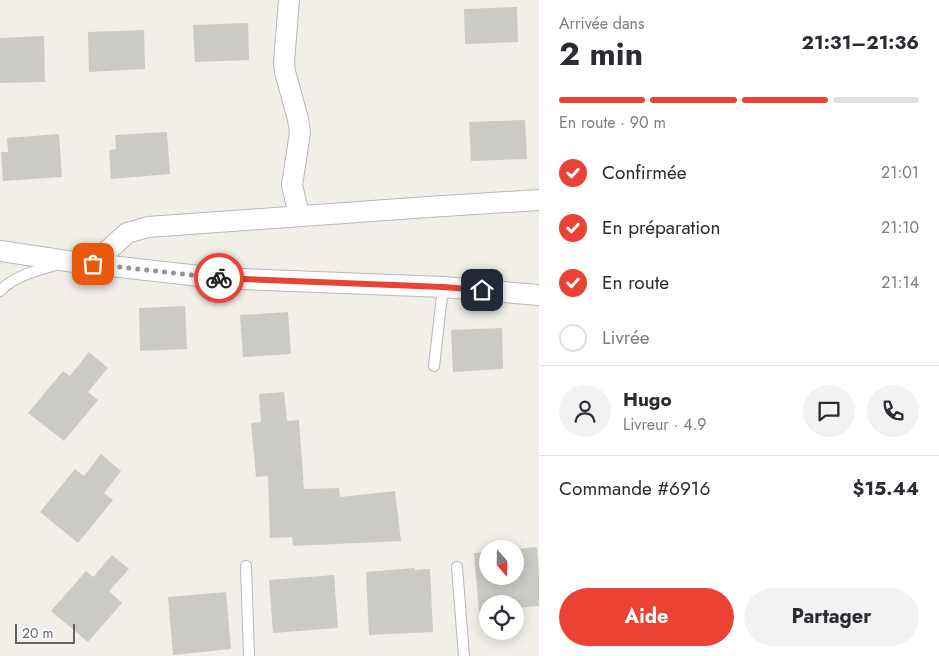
<!DOCTYPE html>
<html lang="fr">
<head>
<meta charset="utf-8">
<style>
	:root { --surface:#fff; --page:#f2f2f3; --text:#2b2b33; --muted:#7c7c81; --line:#e1e1e2; --accent:#ea4335 }
	body { margin:0; font-family:Jost,sans-serif; background:var(--page); color:var(--text); height:100vh; display:flex; flex-direction:column; font-size:19px; white-space:nowrap }
	* { box-sizing:border-box; margin:0 }
	p { font-size:16px; color:var(--muted) }
	.icon { flex:none; width:28px; height:28px; fill:none; stroke:currentColor; stroke-width:2; stroke-linecap:round; stroke-linejoin:round }
	.map { position:relative; flex:1; overflow:hidden }
	.side { display:flex; flex-direction:column; background:var(--surface); width:400px }
	.side>* { flex:none }
	.needle { width:32px; rotate:160deg }
	.fabs { position:absolute; left:479px; top:540px; display:grid; gap:10px }
	.fabs a { display:grid; place-items:center; width:45px; height:45px; border-radius:50%; background:var(--surface); box-shadow:0 2px 12px #0003; font-size:25px }
	.scale { position:absolute; left:15px; bottom:12px; width:60px; box-sizing:border-box; padding-left:5px; border:2px solid #5f6368; border-top:0; font-size:14px; line-height:18px; white-space:nowrap; color:#5f6368; -webkit-text-stroke:4px #fff; paint-order:stroke }
	.pin { position:absolute; display:grid; place-items:center; width:42px; height:42px; color:#fff; margin:-21px; border-radius:10px; box-shadow:0 2px 8px #0006 }
	.courier { position:absolute; display:grid; place-items:center; width:50px; height:50px; margin:-25px; border:4px solid #ea4335; border-radius:50%; background:#fff; color:#222; box-shadow:0 1px 6px #0007 }
	.summary em { font-style:normal; font-weight:700 }
	.summary div { display:flex; flex-direction:column-reverse }
	.summary { display:flex; align-items:center; justify-content:space-between; height:85px; padding:0 20px }
	h1 { font-size:32px; font-weight:700; line-height:38px }
	.bar { display:grid; grid-template-columns:repeat(4,1fr); gap:8px 5px; align-content:center; height:60px; padding:0 20px }
	.bar i { height:6px; border-radius:4px; background:var(--line) }
	.bar .current { background:var(--accent) }
	.bar p { grid-column:span 4 }
	.line { display:flex; align-items:center; gap:12px; padding:0 20px; border-top:1px solid var(--line) }
	.line div { flex:1 }
	.round { display:grid; place-items:center; flex:none; width:52px; height:52px; border-radius:26px; background:var(--page) }
	ol { padding:0 20px; list-style:none }
	li { display:flex; align-items:center; gap:15px; height:55px }
	li p { margin-inline-start:auto }
	li .icon { padding:5px; border-radius:50%; background:var(--accent); color:#fff; stroke-width:4 }
	li:last-child { color:var(--muted) }
	li i { width:28px; height:28px; border:2px solid var(--line); border-radius:50% }
	.primary-button { display:flex; gap:10px; margin-top:auto; padding:10px 20px }
	.primary-button a { flex:1; height:58px; border-radius:30px; background:var(--accent); color:#fff; font-size:20px; font-weight:700; line-height:58px; text-align:center }
	.primary-button a+a { background:var(--page); color:var(--text) }
	main { display:flex; flex:1; min-height:0 }
	.map>svg:first-child { display:block }
	.building { fill:#cccac5 }
	.lines { fill:none; stroke-linecap:round; stroke-linejoin:round }
	.service-casing { stroke:#b5b8bc; stroke-width:12 }
	.minor-casing { stroke:#b5b8bc; stroke-width:22 }
	.service { stroke:#fff; stroke-width:10 }
	.minor { stroke:#fff; stroke-width:20 }
	.done { stroke:#929495; stroke-width:5; stroke-dasharray:0 9 }
	.route { stroke:#ea4335; stroke-width:6 }
</style>
</head>
<body>
<main>
<div class="map">
<svg width="539" height="656" viewBox="0 0 539 656">
	<rect width="100%" height="100%" fill="#f1efe8"/>
	<!-- building -->
	<path class="building" d="M517,7L518,42L465,44L464,9Z
		M248,23L249,60L195,62L193,25Z
		M144,30L145,69L89,72L88,32Z
		M44,36L45,82L0,83V38Z
		M525,120L527,159L471,161L469,122Z
		M167,132L170,174L111,179L109,150L116,149L115,135Z
		M59,134L62,177L3,181L1,152H8L7,138Z
		M185,306L187,349L140,351L139,308Z
		M288,312L291,354L243,357L240,315Z
		M502,328L503,369L453,372L451,330Z
		M89,352L108,368L88,392L98,400L64,441L28,413L63,371L70,376Z
		M284,392L287,421L299,420L304,489L339,488L340,497L395,491L401,541L293,546L292,537L270,538L268,476L256,477L251,423L261,422L259,394Z
		M101,454L121,471L104,493L113,500L78,543L40,512L75,469L84,476Z
		M537,547L539,573V606L515,608V604H488V611L479,612L474,553L488,552V576H515V549Z
		M112,555L129,569L109,591L122,603L88,642L51,611L86,571L93,577Z
		M415,568V570L430,569L433,632L369,635L366,572Z
		M334,575L338,628L273,633L269,580Z
		M226,592L231,649L173,655L168,597Z"/>
	<g class="lines">
		<!-- service casing -->
		<g class="service-casing">
			<path id="service" d="M0,291C15,275 39,270 59,264
				M434,366L443,287
				M246,566L249,656
				M457,567L464,656"/>
		</g>
		<!-- minor casing -->
		<g class="minor-casing">
			<path id="minor" d="M289,0L284,62L285,72L298,119L300,133L292,185L299,216
				M0,251L67,261L217,278L443,287L539,295
				M93,264L127,233L148,227L428,207L539,200"/>
		</g>
		<!-- service -->
		<use href="#service" class="service"/>
		<!-- minor -->
		<use href="#minor" class="minor"/>
	</g>
	<g class="lines">
		<!-- done -->
		<path class="done" d="M93,264L219,278"/>
		<!-- route -->
		<path class="route" d="M219,278L443,287L482,290"/>
	</g>
</svg>
<div class="fabs">
<a><svg class="needle" viewBox="-14 -14 28 28"><path d="M0-13l5 13h-10z" fill="#e53935"/><path d="M0 13l5-13h-10z" fill="#7c7c81"/></svg></a>
<a><svg class="icon" aria-label="locate" viewBox="0 0 24 24"><circle cx="12" cy="12" r="6"/><path d="M12 2v4M12 18v4M2 12h4M18 12h4"/></svg></a>
</div>
<div class="scale">20 m</div>
<div class="pin" style="left:93px;top:264px;background:#ea580c"><svg class="icon" aria-label="bag" viewBox="0 0 24 24"><path d="M5 8h14l-1 12H6zM9 8a3 3 0 0 1 6 0"/></svg></div>
<div class="pin" style="left:482px;top:290px;background:#1f2937"><svg class="icon" aria-label="home" viewBox="0 0 24 24"><path d="M3 11l9-7 9 7M6 9v11h12V9"/></svg></div>
<div class="courier" style="left:219px;top:278px"><svg class="icon" aria-label="bike" viewBox="0 0 24 24"><circle cx="6" cy="16" r="4"/><circle cx="18" cy="16" r="4"/><path d="M6 16l4-8h5l3 8M10 8l3 8H6M13 5h3"/></svg></div>
</div>
<section class="side">
<div class="summary"><div><h1>2 min</h1><p>Arrivée dans</p></div><em>21:31–21:36</em></div>
<div class="bar"><i class="current"></i><i class="current"></i><i class="current"></i><i></i><p>En route · 90 m</p></div>
<ol>
<li><svg class="icon" aria-label="check" viewBox="0 0 24 24"><path d="M5 12l5 5 9-10"/></svg>Confirmée<p>21:01</p></li>
<li><svg class="icon" aria-label="check" viewBox="0 0 24 24"><path d="M5 12l5 5 9-10"/></svg>En préparation<p>21:10</p></li>
<li><svg class="icon" aria-label="check" viewBox="0 0 24 24"><path d="M5 12l5 5 9-10"/></svg>En route<p>21:14</p></li>
<li><i></i>Livrée</li>
</ol>
<div class="line" style="height:90px"><a class="round"><svg class="icon" aria-label="person" viewBox="0 0 24 24"><circle cx="12" cy="8" r="4"/><path d="M4 21q1-7 8-7t8 7"/></svg></a><div><b>Hugo</b><p>Livreur · 4.9</p></div><a class="round"><svg class="icon" aria-label="chat" viewBox="0 0 24 24"><path d="M4 5h16v11H9l-5 4z"/></svg></a><a class="round"><svg class="icon" aria-label="phone" viewBox="0 0 24 24"><path d="M5 4h4l2 5-3 2q2 4 5 5l2-3 5 2v4C11 20 4 13 5 4z"/></svg></a></div>
<div class="line" style="height:65px"><div>Commande #6916</div><b>$15.44</b></div>
<div class="primary-button"><a>Aide</a><a>Partager</a></div>
</section>
</main>
</body>
</html>
